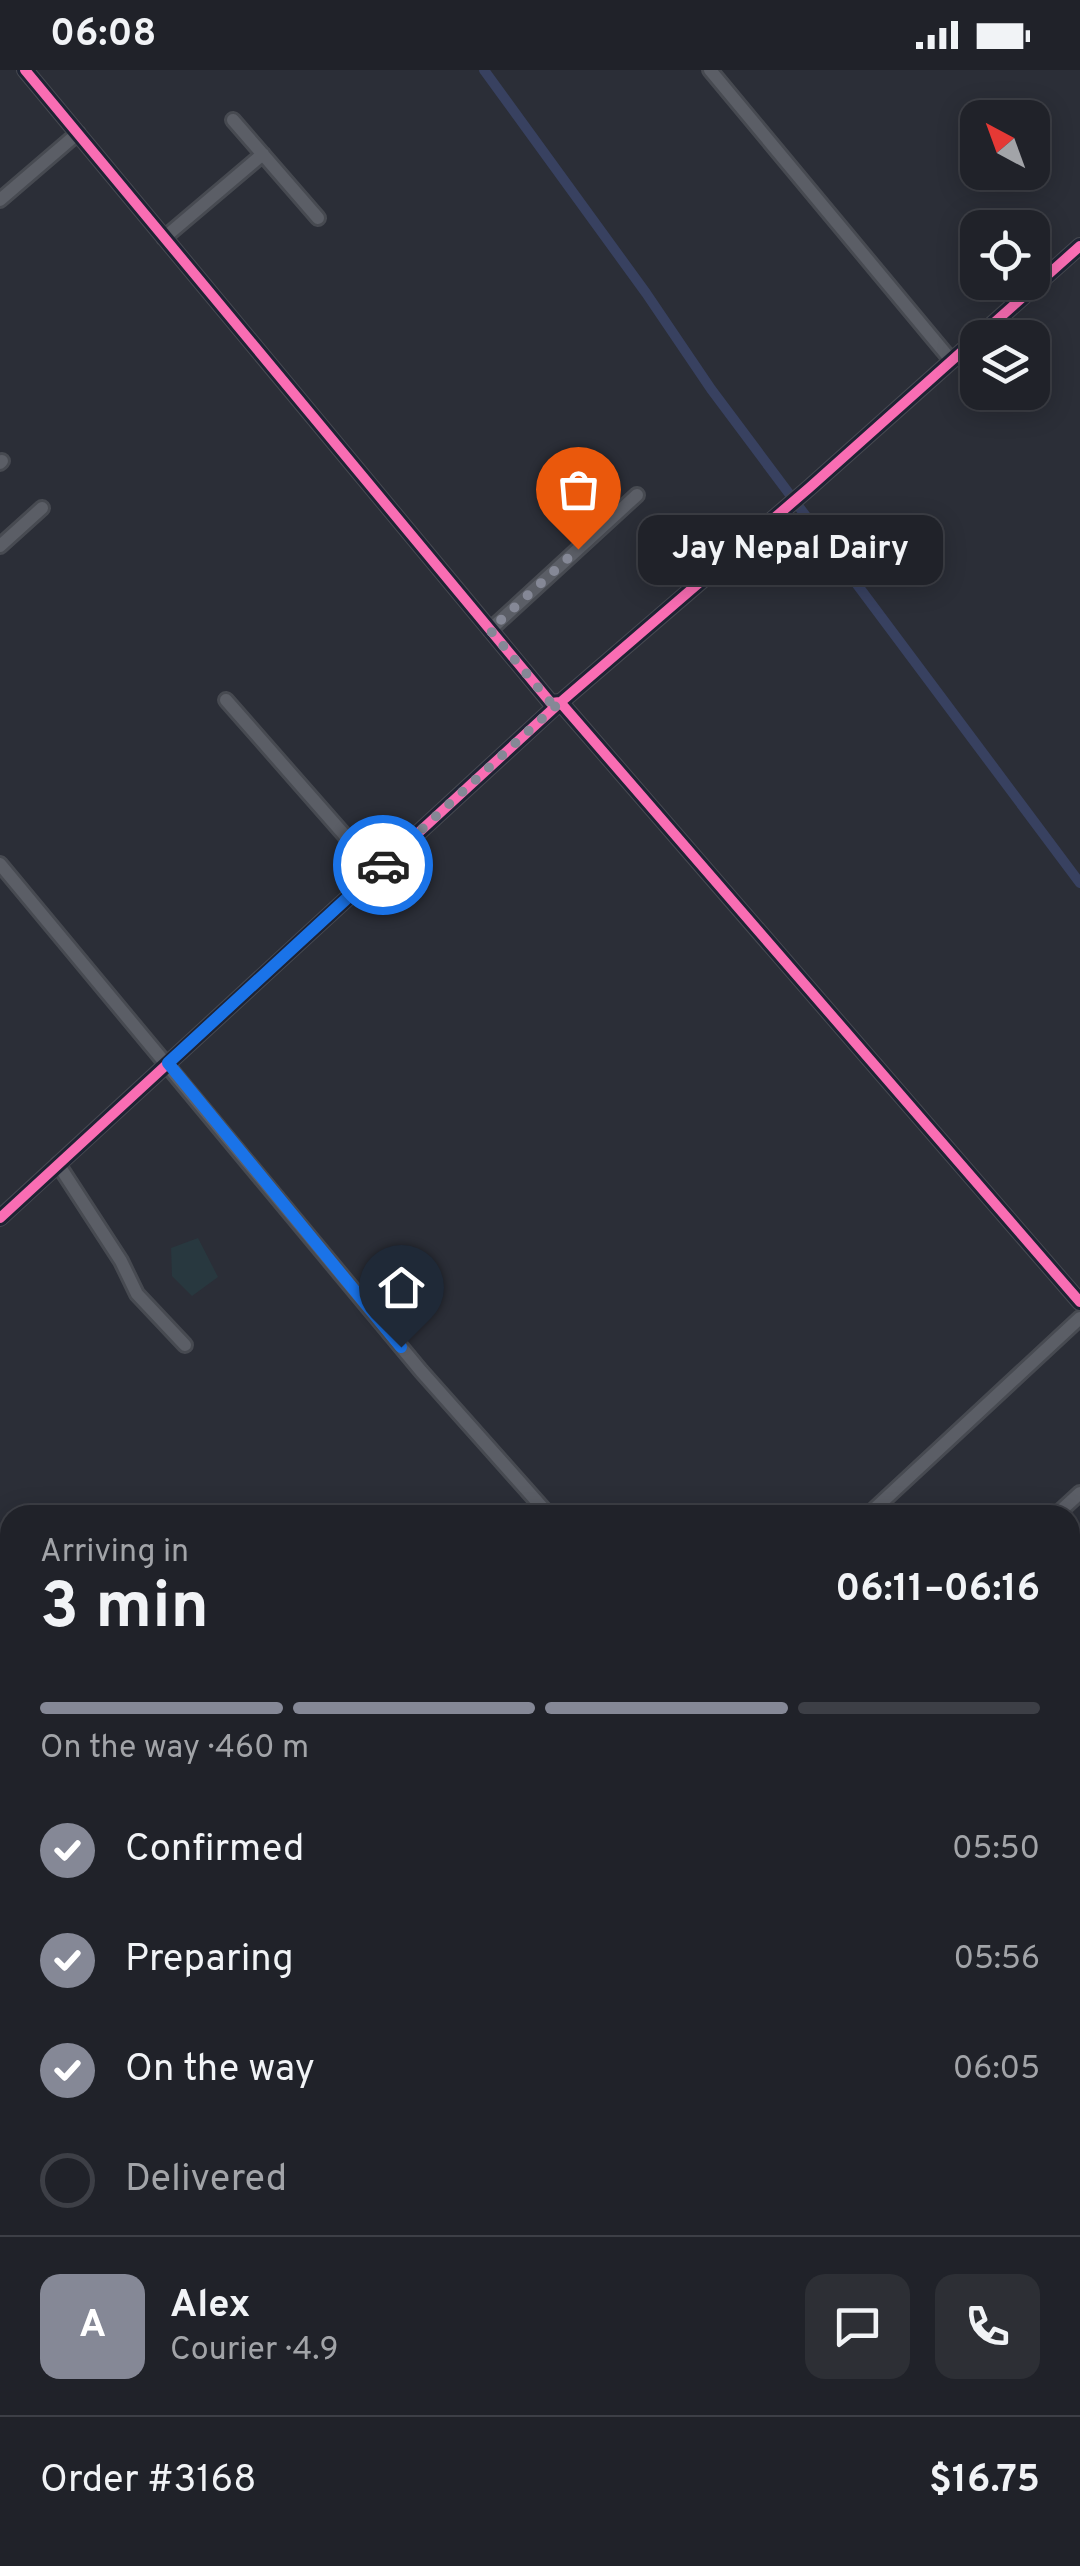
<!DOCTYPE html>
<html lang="en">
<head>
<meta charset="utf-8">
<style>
	:root { --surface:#202229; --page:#2d2f35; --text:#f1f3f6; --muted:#a2a4a8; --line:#3d3f46; --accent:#858896 }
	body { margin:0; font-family:Overpass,sans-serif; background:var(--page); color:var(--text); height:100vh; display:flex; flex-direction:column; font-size:38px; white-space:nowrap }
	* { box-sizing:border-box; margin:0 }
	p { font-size:32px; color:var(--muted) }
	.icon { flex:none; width:55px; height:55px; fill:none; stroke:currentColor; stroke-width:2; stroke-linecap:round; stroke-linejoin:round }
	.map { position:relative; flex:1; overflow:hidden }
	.drawer { position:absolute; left:0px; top:1435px; width:1080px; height:1062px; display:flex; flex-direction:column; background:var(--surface); border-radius:30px 30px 0 0; box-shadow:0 5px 25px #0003,0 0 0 2px var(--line) }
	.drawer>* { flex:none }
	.needle { width:65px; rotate:319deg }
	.buttons { position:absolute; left:960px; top:30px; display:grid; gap:20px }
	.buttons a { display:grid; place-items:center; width:90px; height:90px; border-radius:20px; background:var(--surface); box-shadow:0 5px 25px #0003,0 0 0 2px var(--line); font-size:50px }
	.pin { position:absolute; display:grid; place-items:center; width:85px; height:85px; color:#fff; margin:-102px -42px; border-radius:50% 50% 50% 0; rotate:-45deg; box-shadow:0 0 10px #0007 }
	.pin .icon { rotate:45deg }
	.courier { position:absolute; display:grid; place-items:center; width:100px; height:100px; margin:-50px; border:8px solid #1a73e8; border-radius:50%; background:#fff; color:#222; box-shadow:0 2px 12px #0007 }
	.bubble { position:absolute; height:70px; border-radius:20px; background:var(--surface); box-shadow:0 5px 25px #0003,0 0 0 2px var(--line); font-size:32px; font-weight:700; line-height:70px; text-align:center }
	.headline em { font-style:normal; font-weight:700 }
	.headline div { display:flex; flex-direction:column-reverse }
	.headline { display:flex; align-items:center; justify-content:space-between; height:170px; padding:0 40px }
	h1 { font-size:65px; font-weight:700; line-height:75px }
	.bar { display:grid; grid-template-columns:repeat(4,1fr); gap:15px 10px; align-content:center; height:120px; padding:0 40px }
	.bar i { height:12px; border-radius:8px; background:var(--line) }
	.bar .active { background:var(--accent) }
	.bar p { grid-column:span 4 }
	.line { display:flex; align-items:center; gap:25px; padding:0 40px; border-top:2px solid var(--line) }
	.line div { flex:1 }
	.round { display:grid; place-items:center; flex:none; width:105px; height:105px; border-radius:20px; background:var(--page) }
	ol { padding:0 40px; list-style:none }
	li { display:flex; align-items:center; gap:30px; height:110px }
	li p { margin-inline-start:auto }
	li .icon { padding:10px; border-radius:50%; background:var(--accent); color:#fff; stroke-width:4 }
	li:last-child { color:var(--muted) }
	li i { width:55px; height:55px; border:5px solid var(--line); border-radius:50% }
	.status { display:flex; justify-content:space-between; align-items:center; height:70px; padding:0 50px; background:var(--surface); direction:ltr }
	.status svg { height:28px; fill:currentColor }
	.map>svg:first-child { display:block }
	.green { fill:#28383f }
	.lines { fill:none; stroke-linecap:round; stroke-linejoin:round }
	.canal { stroke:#384160; stroke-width:10 }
	.minor-casing { stroke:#474a51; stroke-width:18 }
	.minor { stroke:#5b5e66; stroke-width:12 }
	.cycleway-casing { stroke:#1e2333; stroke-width:16 }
	.cycleway { stroke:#f96db3; stroke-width:10 }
	.done { stroke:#858896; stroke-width:10; stroke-dasharray:0 18 }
	.route { stroke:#1a73e8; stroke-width:12 }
</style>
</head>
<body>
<div class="status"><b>06:08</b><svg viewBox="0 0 49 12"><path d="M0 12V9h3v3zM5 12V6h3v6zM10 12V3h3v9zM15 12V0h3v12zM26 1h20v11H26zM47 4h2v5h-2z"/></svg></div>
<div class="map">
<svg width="1080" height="2496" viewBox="0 0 1080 2496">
	<rect width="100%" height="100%" fill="#2b2e37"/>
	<!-- green -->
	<path class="green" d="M198,1168L218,1207L192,1226L172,1206L171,1178Z"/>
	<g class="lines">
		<!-- canal -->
		<path class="canal" d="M484,0L646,223L711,319L1080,813
			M1070,1876H1080
			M1071,2018L1080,1970
			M983,2496L984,2488"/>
		<!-- minor casing -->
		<g class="minor-casing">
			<path id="minor" d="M25,0L551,633L560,632L1080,1232
				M710,0L951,290
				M233,50L318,148
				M0,130L78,63
				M164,168L263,84
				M0,393L2,391
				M0,476L42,438
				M490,560L637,425
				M226,630L376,801
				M0,794L421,1301L549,1445
				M58,1094L121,1191L137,1224L185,1275
				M0,1148L555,637L809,418L1080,176
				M868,1445L1080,1248
				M1056,1445L1080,1423
				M0,1622L10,1634
				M1070,1894H1080
				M1070,2028L1080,2039
				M1070,2221L1080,2231
				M0,2244L10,2236
				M0,2423L10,2417
				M0,2435L10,2445
				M46,2488L53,2496
				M756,2488L764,2496"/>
		</g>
		<!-- minor -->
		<use href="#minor" class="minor"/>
		<!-- cycleway casing -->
		<g class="cycleway-casing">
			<path id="cycleway" d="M25,0L551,633L560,632L1080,1232
				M0,1148L555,637L809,418L1080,176"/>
		</g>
		<!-- cycleway -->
		<use href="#cycleway" class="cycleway"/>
	</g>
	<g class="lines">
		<!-- done -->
		<path class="done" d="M383,795L560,632L551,633L490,560L578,479"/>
		<!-- route -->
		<path class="route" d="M383,795L168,993L401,1277"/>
	</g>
</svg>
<div class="buttons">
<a><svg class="needle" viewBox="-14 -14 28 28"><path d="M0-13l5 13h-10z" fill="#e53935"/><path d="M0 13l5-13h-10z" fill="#a2a4a8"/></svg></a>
<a><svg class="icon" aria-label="locate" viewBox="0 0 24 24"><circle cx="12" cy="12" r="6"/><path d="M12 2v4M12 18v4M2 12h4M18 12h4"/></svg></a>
<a><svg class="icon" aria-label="layers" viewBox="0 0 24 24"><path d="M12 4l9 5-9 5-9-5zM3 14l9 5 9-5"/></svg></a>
</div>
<div class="pin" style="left:578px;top:479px;background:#ea580c"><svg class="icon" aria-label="bag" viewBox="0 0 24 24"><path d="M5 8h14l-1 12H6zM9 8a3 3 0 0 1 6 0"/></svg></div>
<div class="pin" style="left:401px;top:1277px;background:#1f2937"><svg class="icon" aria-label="home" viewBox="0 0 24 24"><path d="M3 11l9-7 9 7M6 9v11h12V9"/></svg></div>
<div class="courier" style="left:383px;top:795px"><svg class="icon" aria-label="car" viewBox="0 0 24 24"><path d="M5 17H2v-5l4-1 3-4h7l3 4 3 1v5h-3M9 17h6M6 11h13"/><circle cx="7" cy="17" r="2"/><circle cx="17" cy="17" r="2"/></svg></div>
<div class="bubble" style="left:638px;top:445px;width:305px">Jay Nepal Dairy</div>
<section class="drawer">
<div class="headline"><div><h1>3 min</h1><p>Arriving in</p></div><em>06:11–06:16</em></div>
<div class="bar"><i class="active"></i><i class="active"></i><i class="active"></i><i></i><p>On the way · 460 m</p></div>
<ol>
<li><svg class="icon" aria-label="check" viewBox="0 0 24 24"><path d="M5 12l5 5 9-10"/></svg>Confirmed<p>05:50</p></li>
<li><svg class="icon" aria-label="check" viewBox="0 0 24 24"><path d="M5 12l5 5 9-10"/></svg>Preparing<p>05:56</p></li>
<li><svg class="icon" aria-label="check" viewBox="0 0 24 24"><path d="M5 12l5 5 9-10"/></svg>On the way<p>06:05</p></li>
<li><i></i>Delivered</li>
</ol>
<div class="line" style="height:180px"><b class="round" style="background:var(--accent);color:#fff">A</b><div><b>Alex</b><p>Courier · 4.9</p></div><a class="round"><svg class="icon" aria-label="chat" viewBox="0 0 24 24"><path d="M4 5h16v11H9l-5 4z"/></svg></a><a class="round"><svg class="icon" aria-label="phone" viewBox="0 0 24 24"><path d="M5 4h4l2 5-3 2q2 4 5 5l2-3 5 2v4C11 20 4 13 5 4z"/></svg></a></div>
<div class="line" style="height:130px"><div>Order #3168</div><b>$16.75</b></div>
</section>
</div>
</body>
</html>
